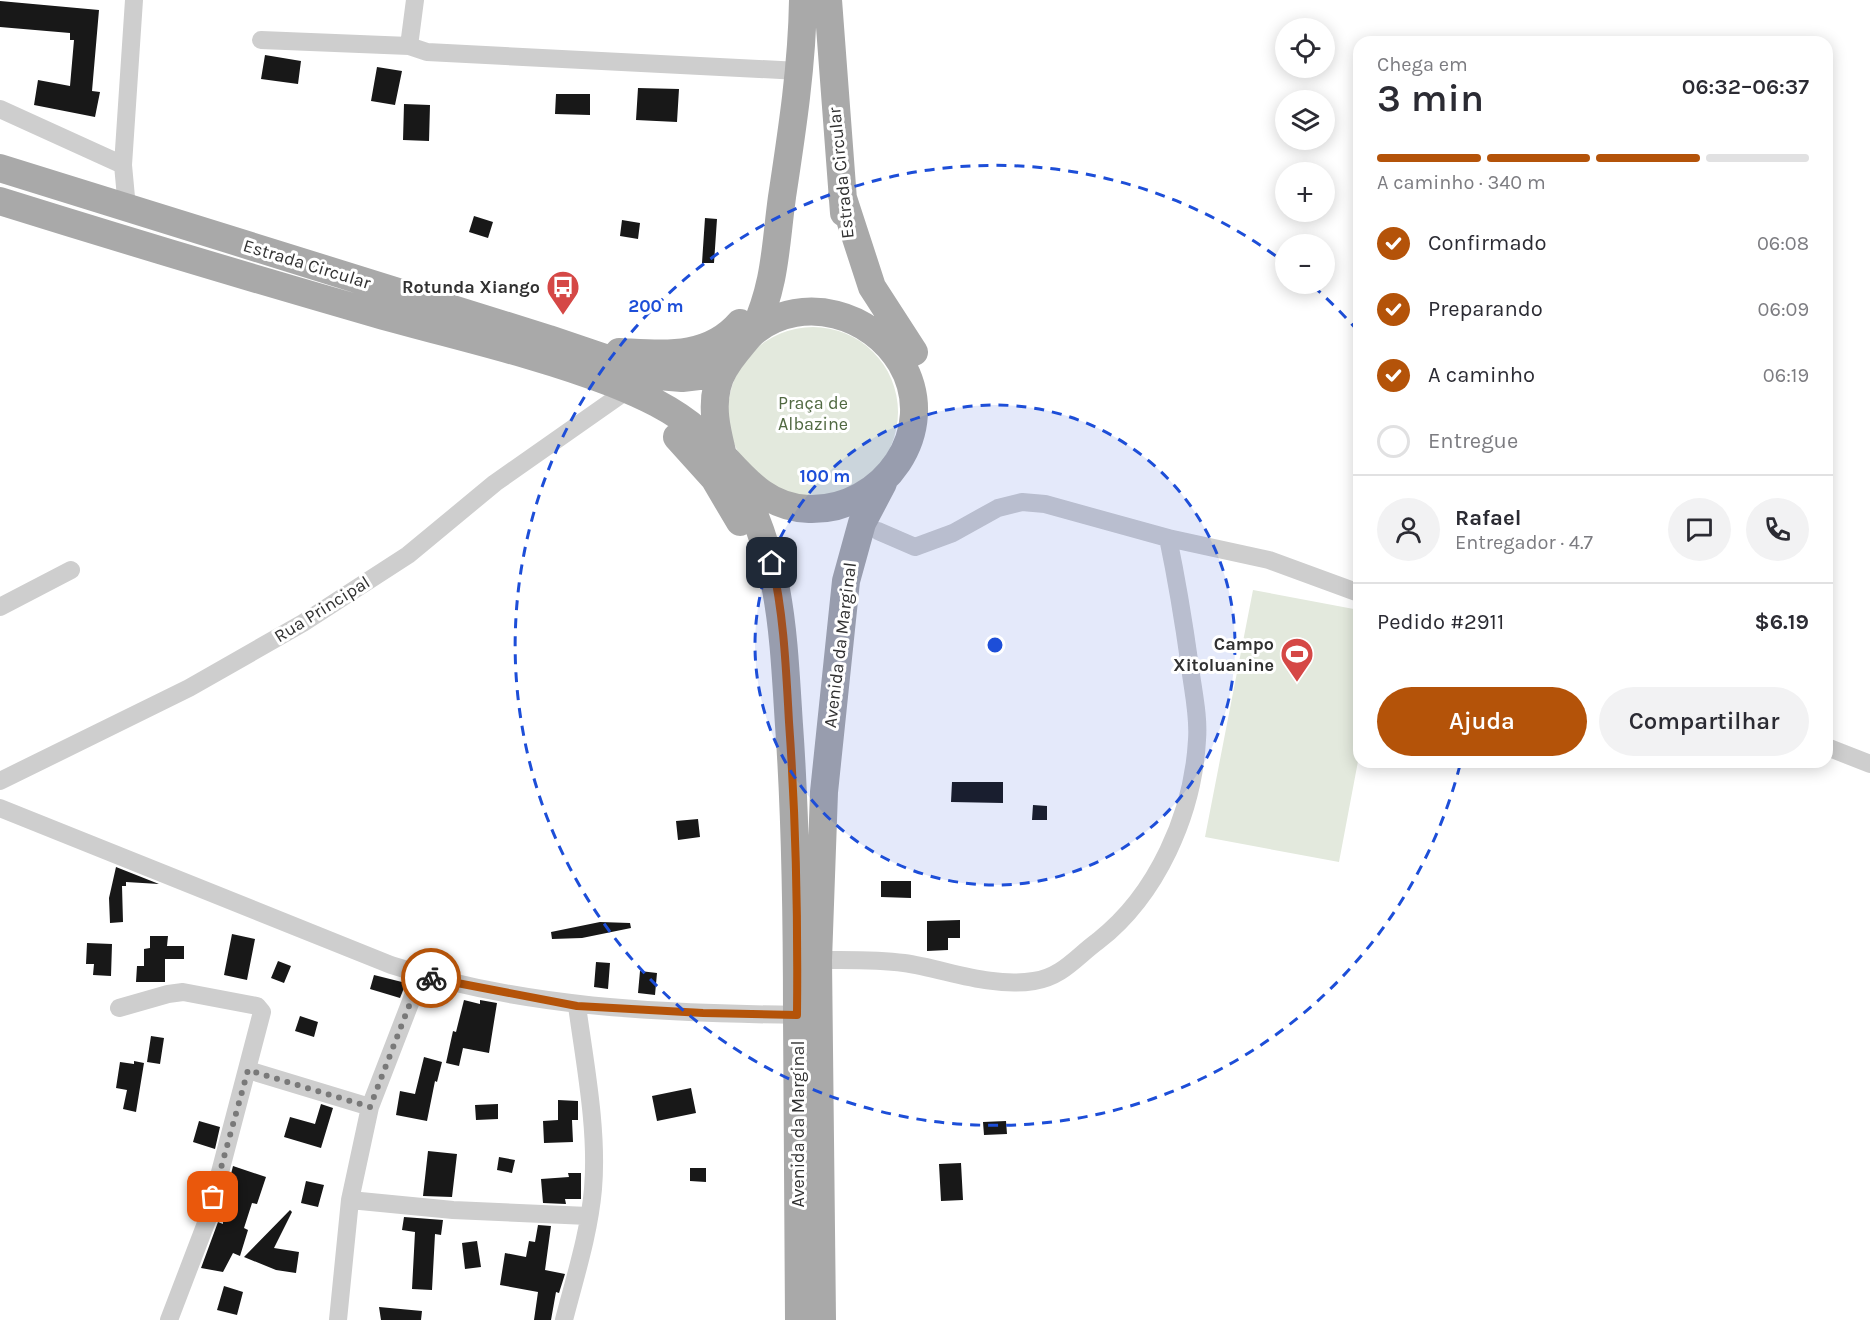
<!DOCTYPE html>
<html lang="pt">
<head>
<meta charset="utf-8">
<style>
	:root { --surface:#fff; --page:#f2f2f3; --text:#2b2b33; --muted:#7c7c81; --line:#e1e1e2; --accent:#b45309 }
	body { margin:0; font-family:Karla,sans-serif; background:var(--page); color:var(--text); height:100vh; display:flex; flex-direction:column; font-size:22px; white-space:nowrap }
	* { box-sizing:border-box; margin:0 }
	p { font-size:20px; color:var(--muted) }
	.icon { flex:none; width:33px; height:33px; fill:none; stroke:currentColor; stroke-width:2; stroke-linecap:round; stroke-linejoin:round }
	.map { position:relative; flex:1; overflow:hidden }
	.details { position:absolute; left:1353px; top:36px; width:480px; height:732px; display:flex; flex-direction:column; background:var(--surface); border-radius:18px; box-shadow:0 3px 15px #0003 }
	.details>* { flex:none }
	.tools { position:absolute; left:1275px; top:18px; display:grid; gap:12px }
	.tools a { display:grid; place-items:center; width:60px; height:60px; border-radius:50%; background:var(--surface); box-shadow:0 3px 15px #0003; font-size:30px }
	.pin { position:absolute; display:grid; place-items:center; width:51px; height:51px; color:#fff; margin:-26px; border-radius:12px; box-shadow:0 3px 9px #0006 }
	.courier { position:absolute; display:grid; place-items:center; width:60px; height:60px; margin:-30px; border:4px solid #b45309; border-radius:50%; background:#fff; color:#222; box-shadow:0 2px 8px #0007 }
	.head em { font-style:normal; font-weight:600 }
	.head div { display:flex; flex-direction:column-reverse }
	.head { display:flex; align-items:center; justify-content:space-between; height:102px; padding:0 24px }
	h1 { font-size:39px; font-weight:600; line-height:45px }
	.bar { display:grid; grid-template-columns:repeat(4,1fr); gap:9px 6px; align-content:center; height:72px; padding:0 24px }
	.bar i { height:8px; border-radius:4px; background:var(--line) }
	.bar .on { background:var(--accent) }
	.bar p { grid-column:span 4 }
	.line { display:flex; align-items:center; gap:15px; padding:0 24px; border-top:2px solid var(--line) }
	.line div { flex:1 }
	.round { display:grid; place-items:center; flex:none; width:63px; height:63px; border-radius:32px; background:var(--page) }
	ol { padding:0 24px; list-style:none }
	li { display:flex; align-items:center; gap:18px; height:66px }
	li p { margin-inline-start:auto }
	li .icon { padding:6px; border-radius:50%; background:var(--accent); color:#fff; stroke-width:4 }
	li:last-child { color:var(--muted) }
	li i { width:33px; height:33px; border:3px solid var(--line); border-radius:50% }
	.action { display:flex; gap:12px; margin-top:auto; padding:12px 24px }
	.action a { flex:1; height:69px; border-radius:36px; background:var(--accent); color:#fff; font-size:24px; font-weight:600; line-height:69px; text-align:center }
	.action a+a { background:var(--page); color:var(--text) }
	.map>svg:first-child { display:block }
	.park { fill:#e3e9dd }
	.building { fill:#181818 }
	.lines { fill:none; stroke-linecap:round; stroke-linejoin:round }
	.street { stroke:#cecece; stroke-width:18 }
	.primary { stroke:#a9a9a9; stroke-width:28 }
	.done { stroke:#797979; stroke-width:6; stroke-dasharray:0 10.8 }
	.route { stroke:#b45309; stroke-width:8 }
	.ring { fill:none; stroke:#1d4ed8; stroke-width:3; stroke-dasharray:10 8 }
	.labels { text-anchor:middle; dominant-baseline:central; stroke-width:6; stroke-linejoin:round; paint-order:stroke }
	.street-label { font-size:18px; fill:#313131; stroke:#fff }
	.poi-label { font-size:18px; font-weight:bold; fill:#313131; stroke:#fff; text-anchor:end }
	.park-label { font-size:18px; fill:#516942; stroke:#fff }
	.centre { fill:#1d4ed8; stroke:#fff; stroke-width:3 }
	.ring-label { font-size:18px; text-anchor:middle; font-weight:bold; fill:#1d4ed8; stroke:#fff; stroke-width:6; stroke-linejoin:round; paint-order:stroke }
</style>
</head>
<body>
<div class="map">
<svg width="1870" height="1320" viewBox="0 0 1870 1320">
	<rect width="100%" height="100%" fill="#fff"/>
	<!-- park -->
	<path class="park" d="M728 412a85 85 0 1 1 170 0a85 85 0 1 1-170 0Z
		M1253,590L1359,610V756L1339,862L1205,837Z"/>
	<!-- building -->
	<path class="building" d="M0,1L99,10L92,91L100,92L95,117L34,105L38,80L70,86L74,40H70V33L0,27Z
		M265,55L301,61L298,84L261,79Z
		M377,67L402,71L395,105L371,101Z
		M638,88L679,89L677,122L636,120Z
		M556,94H590V115L555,114Z
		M404,104L430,105L429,141L403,140Z
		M474,216L493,222L488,238L469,232Z
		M705,218L717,219L714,263H702Z
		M622,220L640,223L638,239L620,236Z
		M952,782H1003V803L951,802Z
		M1033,805L1047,806V820H1032Z
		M698,819L700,837L678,840L676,821Z
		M116,867L159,884L126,882V886H122L123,922L110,923L109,898Z
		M881,881H911V898L881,897Z
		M960,920V938H948V950L927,951V921Z
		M600,922L630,923L631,928L582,938L552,939L551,932Z
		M232,934L255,939L247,980L224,975Z
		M150,936H168L167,946H184V959H165V982H136L137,966H144V949L150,948Z
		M87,943L112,944L111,976L93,975L94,964H86Z
		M278,961L291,966L284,983L271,978Z
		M596,962L610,963L608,989L594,987Z
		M640,971L657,973L655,995L638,993Z
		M374,975L406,983L400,998L370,989Z
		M464,1000L480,1004V1000L497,1003L489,1053L463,1048L459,1066L446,1063L453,1031L456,1032Z
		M300,1016L318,1022L314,1037L295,1031Z
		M151,1036L164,1038L160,1064L147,1062Z
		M424,1057L442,1062L437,1082L435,1081L427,1121L396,1115L400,1091L415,1094Z
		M134,1061L144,1063L136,1112L123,1109L127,1090L116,1088L120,1062L134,1064Z
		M691,1088L696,1113L657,1121L652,1096Z
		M558,1100L578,1101V1120H572L573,1142L544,1143L543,1121L558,1120Z
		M321,1104L333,1108L321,1148L284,1137L290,1117L315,1124Z
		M498,1104V1119L476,1120L475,1105Z
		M199,1121L220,1127L215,1149L193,1142Z
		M1006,1121L1007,1134L984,1135L983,1122Z
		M428,1151L457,1154L452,1197L423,1196Z
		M499,1157L515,1160L512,1173L497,1170Z
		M961,1163L963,1200L941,1201L939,1164Z
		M233,1166L266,1177L257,1204L252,1203L244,1228L248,1230L240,1256L233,1253L223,1272L201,1268L218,1222L223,1224V1214L226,1215L235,1188L228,1186Z
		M690,1168H706V1182L690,1181Z
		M568,1173H581V1199H565L566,1204L543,1203L541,1179L569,1177Z
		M306,1181L324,1185L318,1207L301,1203Z
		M290,1210L292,1212L274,1248L299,1252L296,1273L276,1270L244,1257Z
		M404,1217L443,1220L441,1235L435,1234L432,1290L412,1289L415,1232L402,1230Z
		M538,1225L551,1226L545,1270L565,1274L559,1293L556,1292L551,1320H534L538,1292L500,1285L505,1253L526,1257L529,1241L535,1242Z
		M477,1241L481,1267L465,1269L462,1243Z
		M224,1286L243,1292L237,1315L217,1310Z
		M379,1307L422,1311L421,1320H381Z"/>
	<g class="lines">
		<!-- street -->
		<path class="street" d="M415,0L409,46L427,52L799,71
			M261,40L409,46
			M0,109L123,165
			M127,208L123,165L134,0
			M878,531L915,547L953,533L998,508L1022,502L1045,504L1168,538L1269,560L1359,593
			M0,607L71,570
			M1827,747L1870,764
			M0,781L189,688L303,623L408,555L495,483L619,396
			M0,808L391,965C524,1008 659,1013 797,1015
			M818,960C846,960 876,959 904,963C946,969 990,988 1034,981C1062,977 1076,957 1098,941C1157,895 1193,814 1197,740C1199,716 1193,691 1190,667C1184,624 1177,581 1168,538
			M119,1008L168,994L183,992L257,1006L262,1012L208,1218L169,1320
			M248,1070L370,1107
			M350,1200L453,1210L588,1216
			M338,1320L350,1200L370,1107L421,975
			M564,1320C575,1277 589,1234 593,1189C598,1131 585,1064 577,1006"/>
		<!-- primary -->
		<path class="primary" d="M828,0L844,213
			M0,168L549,339L658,376L682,378L707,375L732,353
			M842,195L872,287L914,352
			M0,201C125,240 251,278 377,314C455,336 537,354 612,383C642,395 673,409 698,431C734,461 756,508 809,509C883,511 941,431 901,363C872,314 804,294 756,330C749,335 743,344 737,351C728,362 720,373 717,387C711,411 718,434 723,456
			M754,331C776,282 775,248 782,197C792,131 802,66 803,0
			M619,352C663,354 708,360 740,323
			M677,437L714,478L740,522
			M738,479C782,564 783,633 789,725C796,822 797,919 797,1016C797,1117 799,1219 799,1320
			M822,1320L818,960L824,792L846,581L862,523L883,483"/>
	</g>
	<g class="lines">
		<!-- done -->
		<path class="done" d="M213,1197L248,1070L370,1107L421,975L431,978"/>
		<!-- route -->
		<path class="route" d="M431,978L577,1006L703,1013L797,1015C798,917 796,820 789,722C786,669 784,615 772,563"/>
	</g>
	<!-- distance rings -->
	<circle cx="995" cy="645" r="240" fill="#1d4ed8" fill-opacity=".12"/>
	<g class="ring">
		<circle cx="995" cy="645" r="240"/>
		<path d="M1460 765A480 480 0 1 1 1284 262M1313 286A480 480 0 0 1 1357 330"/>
	</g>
	<!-- icons -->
	<defs>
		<g id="bus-pin" transform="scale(1.725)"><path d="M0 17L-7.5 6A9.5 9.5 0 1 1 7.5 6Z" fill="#d54846" stroke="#fff"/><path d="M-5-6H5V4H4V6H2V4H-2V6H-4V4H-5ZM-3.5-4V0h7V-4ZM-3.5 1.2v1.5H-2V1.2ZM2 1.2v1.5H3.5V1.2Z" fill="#fff"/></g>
		<g id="stadium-pin" transform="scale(1.725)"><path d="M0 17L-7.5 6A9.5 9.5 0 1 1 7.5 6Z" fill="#d54846" stroke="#fff"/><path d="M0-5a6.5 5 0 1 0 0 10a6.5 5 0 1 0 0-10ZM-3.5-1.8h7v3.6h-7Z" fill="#fff"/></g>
	</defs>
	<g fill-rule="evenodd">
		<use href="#bus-pin" x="563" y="287"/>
		<use href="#stadium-pin" x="1297" y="654"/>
	</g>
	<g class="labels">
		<!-- street labels -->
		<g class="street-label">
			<text transform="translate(841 173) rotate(-96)">Estrada Circular</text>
			<text transform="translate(307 264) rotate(17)">Estrada Circular</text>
			<text transform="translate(322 609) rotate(-32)">Rua Principal</text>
			<text transform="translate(840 645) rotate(-83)">Avenida da Marginal</text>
			<text transform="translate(798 1124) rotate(-90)">Avenida da Marginal</text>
		</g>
		<!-- poi labels -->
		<g class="poi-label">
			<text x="540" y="287">Rotunda Xiango</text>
			<text x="1274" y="644">Campo<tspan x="1274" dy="21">Xitoluanine</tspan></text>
		</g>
		<!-- park labels -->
		<g class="park-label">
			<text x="813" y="403">Praça de<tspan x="813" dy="21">Albazine</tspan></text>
		</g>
	</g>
	<circle cx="995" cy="645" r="9" class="centre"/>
	<g class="ring-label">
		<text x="656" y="312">200 m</text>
		<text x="825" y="482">100 m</text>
	</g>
</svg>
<div class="tools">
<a><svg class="icon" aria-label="locate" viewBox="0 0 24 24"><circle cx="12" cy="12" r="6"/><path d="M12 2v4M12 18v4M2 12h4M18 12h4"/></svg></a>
<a><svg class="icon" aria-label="layers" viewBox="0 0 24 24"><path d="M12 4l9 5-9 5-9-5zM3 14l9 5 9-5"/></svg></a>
<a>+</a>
<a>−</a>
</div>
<div class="pin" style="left:213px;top:1197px;background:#ea580c"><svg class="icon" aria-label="bag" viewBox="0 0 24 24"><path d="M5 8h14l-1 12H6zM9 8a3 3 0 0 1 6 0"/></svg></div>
<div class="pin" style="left:772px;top:563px;background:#1f2937"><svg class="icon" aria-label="home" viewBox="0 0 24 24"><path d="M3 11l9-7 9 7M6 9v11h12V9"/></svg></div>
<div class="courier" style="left:431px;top:978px"><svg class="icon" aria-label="bike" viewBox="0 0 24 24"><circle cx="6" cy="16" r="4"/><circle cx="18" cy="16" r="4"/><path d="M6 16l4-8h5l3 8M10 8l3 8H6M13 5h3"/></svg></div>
<section class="details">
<div class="head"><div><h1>3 min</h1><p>Chega em</p></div><em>06:32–06:37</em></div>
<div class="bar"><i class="on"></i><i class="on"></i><i class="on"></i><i></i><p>A caminho · 340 m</p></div>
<ol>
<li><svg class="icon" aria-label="check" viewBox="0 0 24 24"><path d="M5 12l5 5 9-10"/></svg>Confirmado<p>06:08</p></li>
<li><svg class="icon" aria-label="check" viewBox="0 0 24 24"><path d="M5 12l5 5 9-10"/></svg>Preparando<p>06:09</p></li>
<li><svg class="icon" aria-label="check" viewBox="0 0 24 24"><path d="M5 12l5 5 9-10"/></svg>A caminho<p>06:19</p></li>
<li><i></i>Entregue</li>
</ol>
<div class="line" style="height:108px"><a class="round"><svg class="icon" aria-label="person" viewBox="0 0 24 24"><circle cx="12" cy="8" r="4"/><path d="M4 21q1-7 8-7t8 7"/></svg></a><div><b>Rafael</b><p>Entregador · 4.7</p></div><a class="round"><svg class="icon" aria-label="chat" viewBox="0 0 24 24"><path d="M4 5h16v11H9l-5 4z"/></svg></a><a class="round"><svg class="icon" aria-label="phone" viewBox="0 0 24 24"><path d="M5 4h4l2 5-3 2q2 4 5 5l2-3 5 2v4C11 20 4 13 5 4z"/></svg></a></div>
<div class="line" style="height:78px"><div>Pedido #2911</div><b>$6.19</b></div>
<div class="action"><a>Ajuda</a><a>Compartilhar</a></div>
</section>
</div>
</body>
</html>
